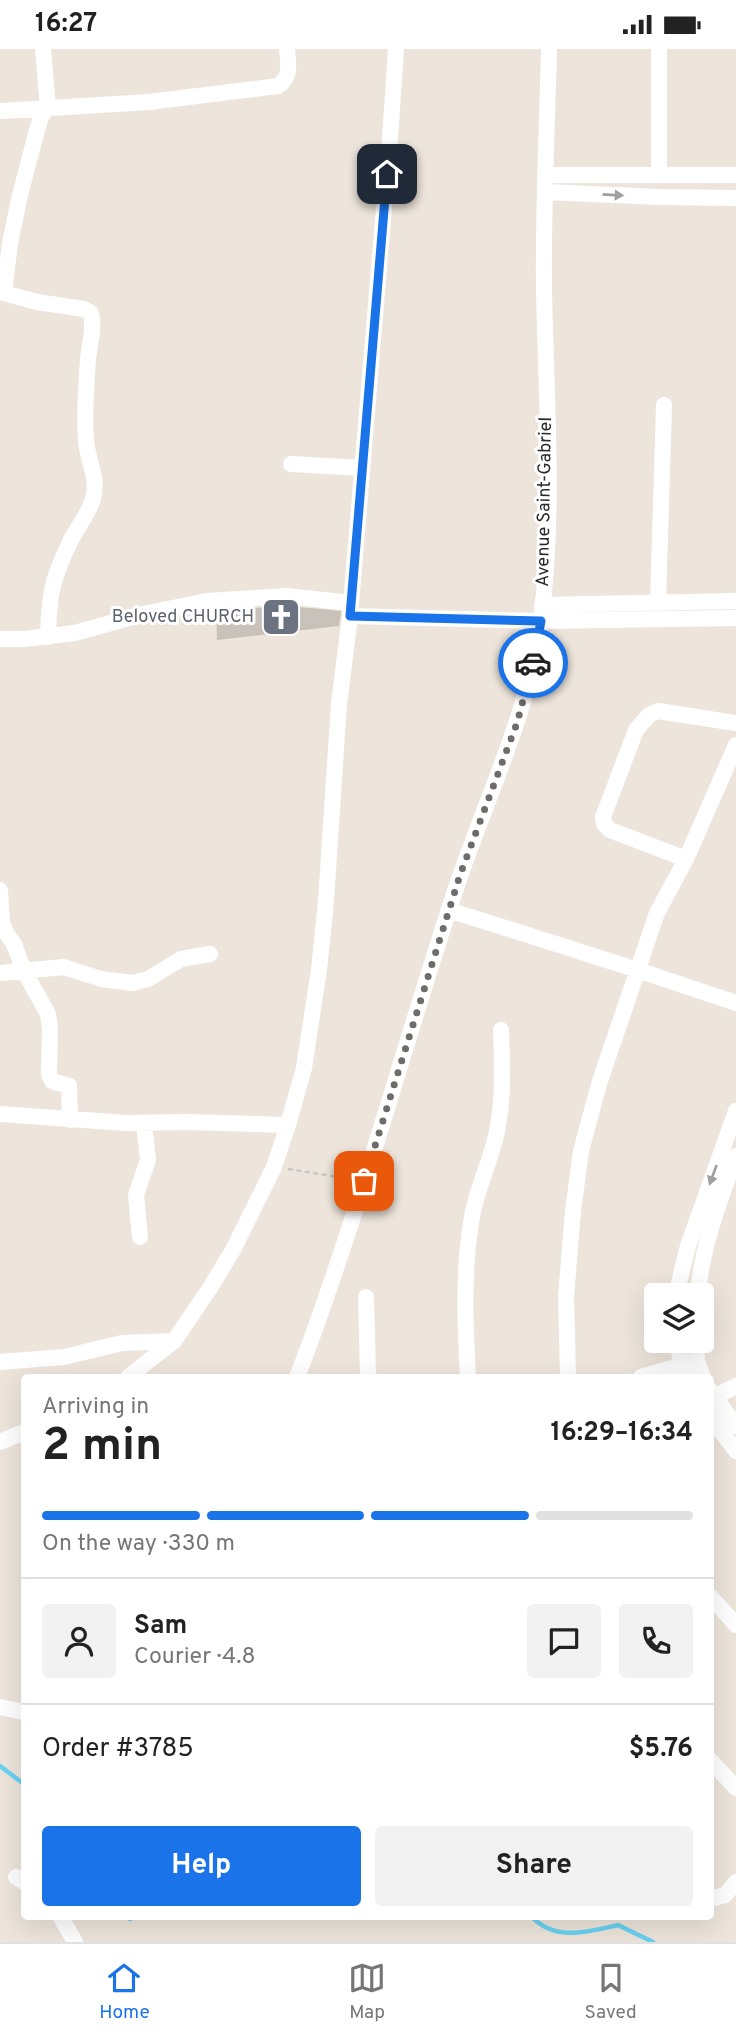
<!DOCTYPE html>
<html lang="en">
<head>
<meta charset="utf-8">
<style>
	:root { --surface:#fff; --page:#f2f2f2; --text:#222; --muted:#767676; --line:#e0e0e0; --accent:#1a73e8 }
	body { margin:0; font-family:Overpass,sans-serif; background:var(--page); color:var(--text); height:100vh; display:flex; flex-direction:column; font-size:26px; white-space:nowrap }
	* { box-sizing:border-box; margin:0 }
	p { font-size:23px; color:var(--muted) }
	.icon { flex:none; width:38px; height:38px; fill:none; stroke:currentColor; stroke-width:2; stroke-linecap:round; stroke-linejoin:round }
	.map { position:relative; flex:1; overflow:hidden }
	.panel { position:absolute; left:21px; top:1325px; width:693px; height:546px; display:flex; flex-direction:column; background:var(--surface); border-radius:7px; box-shadow:0 7px 28px #0002 }
	.panel>* { flex:none }
	.tools { position:absolute; left:644px; top:1234px; display:grid; gap:14px }
	.tools a { display:grid; place-items:center; width:70px; height:70px; border-radius:7px; background:var(--surface); box-shadow:0 7px 28px #0002; font-size:35px }
	.pin { position:absolute; display:grid; place-items:center; width:60px; height:60px; color:#fff; margin:-30px; border-radius:14px; box-shadow:0 4px 10px #0006 }
	.courier { position:absolute; display:grid; place-items:center; width:70px; height:70px; margin:-35px; border:5px solid #1a73e8; border-radius:50%; background:#fff; color:#222; box-shadow:0 2px 9px #0007 }
	.overview em { font-style:normal; font-weight:700 }
	.overview div { display:flex; flex-direction:column-reverse }
	.overview { display:flex; align-items:center; justify-content:space-between; height:119px; padding:0 21px }
	h1 { font-size:46px; font-weight:700; line-height:52px }
	.bar { display:grid; grid-template-columns:repeat(4,1fr); gap:10px 7px; align-content:center; height:84px; padding:0 21px }
	.bar i { height:9px; border-radius:5px; background:var(--line) }
	.bar .selected { background:var(--accent) }
	.bar p { grid-column:span 4 }
	.line { display:flex; align-items:center; gap:18px; padding:0 21px; border-top:2px solid var(--line) }
	.line div { flex:1 }
	.round { display:grid; place-items:center; flex:none; width:74px; height:74px; border-radius:7px; background:var(--page) }
	.button { display:flex; gap:14px; margin-top:auto; padding:14px 21px }
	.button a { flex:1; height:80px; border-radius:7px; background:var(--accent); color:#fff; font-size:28px; font-weight:700; line-height:80px; text-align:center }
	.button a+a { background:var(--page); color:var(--text) }
	.status { display:flex; justify-content:space-between; align-items:center; height:49px; padding:0 35px; background:var(--surface); direction:ltr }
	.status svg { height:19px; fill:currentColor }
	.menu { display:flex; justify-content:space-around; align-items:center; height:98px; border-top:2px solid var(--line); background:var(--surface); font-size:19px; color:var(--muted) }
	.menu a { display:grid; justify-items:center; gap:4px }
	.menu .selected { color:var(--accent) }
	.map>svg:first-child { display:block }
	.lines { fill:none; stroke-linecap:round; stroke-linejoin:round }
	.stream { stroke:#6ad1f2; stroke-width:4.5 }
	.building { fill:#c8c2bb; stroke:#c8c1b5; stroke-width:2 }
	.path { stroke:#c8c8c8; stroke-width:2.5; stroke-dasharray:5 3.5; stroke-linecap:butt }
	.minor { stroke:#fff; stroke-width:16 }
	.oneway { fill:#9f9f9f }
	.done { stroke:#6e6b68; stroke-width:7; stroke-dasharray:0 12.6 }
	.route { stroke:#1a73e8; stroke-width:9 }
	.labels { text-anchor:middle; dominant-baseline:central; stroke-width:6; stroke-linejoin:round; paint-order:stroke }
	.street-label { font-size:18px; fill:#2a2a2a; stroke:#fff }
	.worship-label { font-size:18px; fill:#5b616d; stroke:#fff; text-anchor:end }
</style>
</head>
<body>
<div class="status"><b>16:27</b><svg viewBox="0 0 49 12"><path d="M0 12V9h3v3zM5 12V6h3v6zM10 12V3h3v9zM15 12V0h3v12zM26 1h20v11H26zM47 4h2v5h-2z"/></svg></div>
<div class="map">
<svg width="736" height="1893" viewBox="0 0 736 1893">
	<rect width="100%" height="100%" fill="#ede5db"/>
	<g class="lines">
		<!-- stream -->
		<path class="stream" d="M0,1717L24,1735
			M129,1867L130,1870L137,1867
			M531,1867C555,1893 587,1883 618,1876L653,1893"/>
	</g>
	<!-- building -->
	<path class="building" d="M287,558L340,563L338,576L218,590L217,562Z"/>
	<g class="lines">
		<!-- path -->
		<path class="path" d="M288,1120L351,1130"/>
		<!-- minor -->
		<path class="minor" d="M43,0L48,58L41,68L37,81L20,146L10,194L4,244L37,253L84,260L91,264C95,279 89,296 88,311C86,337 84,365 86,391C87,411 99,429 93,449C90,463 78,477 71,491C52,529 49,546 48,588
			M0,62L149,53L278,37C292,27 288,15 287,0
			M545,126H736
			M659,126V0
			M545,143L660,148L736,149
			M291,415L362,419
			M658,554L664,356
			M542,556L736,552
			M350,567L541,572L736,569
			M0,590H24L75,584L143,565L207,552L287,547L350,554
			M686,810L610,781L604,775L603,768L636,681L649,666L658,662L736,674
			M0,841L2,872L6,884L14,895L24,922L48,965L50,980L49,1025L52,1032L69,1037L70,1071
			M449,861L638,921L736,954
			M0,924L64,918L101,930L133,934L148,930L181,910L210,905
			M0,1065L126,1074L188,1073L288,1076
			M140,1188L136,1146L148,1111L144,1074
			M676,1246L688,1197L736,1062
			M698,1246C701,1199 720,1151 736,1107
			M366,1248L368,1328
			M677,1292L682,1318L686,1328
			M696,1292L697,1312L703,1328
			M0,1313L64,1308L122,1294L174,1292
			M128,1328L174,1292L210,1239L233,1201L274,1118L288,1076L304,1019L319,921L326,852L339,655L350,567L391,75L396,0
			M297,1328C319,1273 337,1216 356,1159C389,1055 420,949 454,845C484,753 529,666 541,570C555,463 546,349 544,240C543,160 547,80 549,0
			M468,1328C465,1277 463,1224 471,1174C475,1142 491,1113 497,1082C504,1048 502,1014 501,981
			M568,1328L566,1248L573,1162L581,1102L599,1035L657,864L686,810L736,696
			M641,1328L697,1312
			M710,1341L736,1377
			M710,1350L736,1337
			M710,1368L736,1402
			M0,1393L24,1383
			M710,1547L736,1576
			M0,1658L24,1663
			M710,1711L736,1739
			M16,1828L24,1833
			M710,1850L725,1846L736,1833
			M60,1867L75,1893"/>
	</g>
	<!-- one-way arrows -->
	<defs><path id="oneway-solid" d="M-6-.8H1V-3.2L6.5 0L1 3.2V.8H-6Z" transform="scale(1.75)"/></defs>
	<g class="oneway">
		<use href="#oneway-solid" transform="translate(613 146) rotate(3)"/>
		<use href="#oneway-solid" transform="translate(713 1126) rotate(110)"/>
	</g>
	<g class="lines">
		<!-- done -->
		<path class="done" d="M364,1132L460,826L517,674L533,614"/>
		<!-- route -->
		<path class="route" d="M387,125L350,567L541,572L533,614"/>
	</g>
	<!-- icons -->
	<defs>
		<g id="church-square" transform="scale(2.0125)"><rect x="-9" y="-9" width="18" height="18" rx="4" fill="#6b7280" stroke="#fff"/><path d="M-1.2-6h2.4v3.5h3.3v2.4h-3.3V6h-2.4V-.1h-3.3v-2.4h3.3Z" fill="#fff"/></g>
	</defs>
	<g fill-rule="evenodd">
		<use href="#church-square" x="281" y="568"/>
	</g>
	<g class="labels">
		<!-- street labels -->
		<g class="street-label">
			<text transform="translate(545 453) rotate(-89)">Avenue Saint-Gabriel</text>
		</g>
		<!-- worship labels -->
		<g class="worship-label">
			<text x="254" y="568">Beloved CHURCH</text>
		</g>
	</g>
</svg>
<div class="tools">
<a><svg class="icon" aria-label="layers" viewBox="0 0 24 24"><path d="M12 4l9 5-9 5-9-5zM3 14l9 5 9-5"/></svg></a>
</div>
<div class="pin" style="left:364px;top:1132px;background:#ea580c"><svg class="icon" aria-label="bag" viewBox="0 0 24 24"><path d="M5 8h14l-1 12H6zM9 8a3 3 0 0 1 6 0"/></svg></div>
<div class="pin" style="left:387px;top:125px;background:#1f2937"><svg class="icon" aria-label="home" viewBox="0 0 24 24"><path d="M3 11l9-7 9 7M6 9v11h12V9"/></svg></div>
<div class="courier" style="left:533px;top:614px"><svg class="icon" aria-label="car" viewBox="0 0 24 24"><path d="M5 17H2v-5l4-1 3-4h7l3 4 3 1v5h-3M9 17h6M6 11h13"/><circle cx="7" cy="17" r="2"/><circle cx="17" cy="17" r="2"/></svg></div>
<section class="panel">
<div class="overview"><div><h1>2 min</h1><p>Arriving in</p></div><em>16:29–16:34</em></div>
<div class="bar"><i class="selected"></i><i class="selected"></i><i class="selected"></i><i></i><p>On the way · 330 m</p></div>
<div class="line" style="height:126px"><a class="round"><svg class="icon" aria-label="person" viewBox="0 0 24 24"><circle cx="12" cy="8" r="4"/><path d="M4 21q1-7 8-7t8 7"/></svg></a><div><b>Sam</b><p>Courier · 4.8</p></div><a class="round"><svg class="icon" aria-label="chat" viewBox="0 0 24 24"><path d="M4 5h16v11H9l-5 4z"/></svg></a><a class="round"><svg class="icon" aria-label="phone" viewBox="0 0 24 24"><path d="M5 4h4l2 5-3 2q2 4 5 5l2-3 5 2v4C11 20 4 13 5 4z"/></svg></a></div>
<div class="line" style="height:91px"><div>Order #3785</div><b>$5.76</b></div>
<div class="button"><a>Help</a><a>Share</a></div>
</section>
</div>
<nav class="menu">
<a class="selected"><svg class="icon" aria-label="home" viewBox="0 0 24 24"><path d="M3 11l9-7 9 7M6 9v11h12V9"/></svg>Home</a>
<a><svg class="icon" aria-label="map" viewBox="0 0 24 24"><path d="M3 6l6-2 6 2 6-2v14l-6 2-6-2-6 2zM9 4v14M15 6v14"/></svg>Map</a>
<a><svg class="icon" aria-label="saved" viewBox="0 0 24 24"><path d="M7 4h10v16l-5-4-5 4z"/></svg>Saved</a>
</nav>
</body>
</html>
